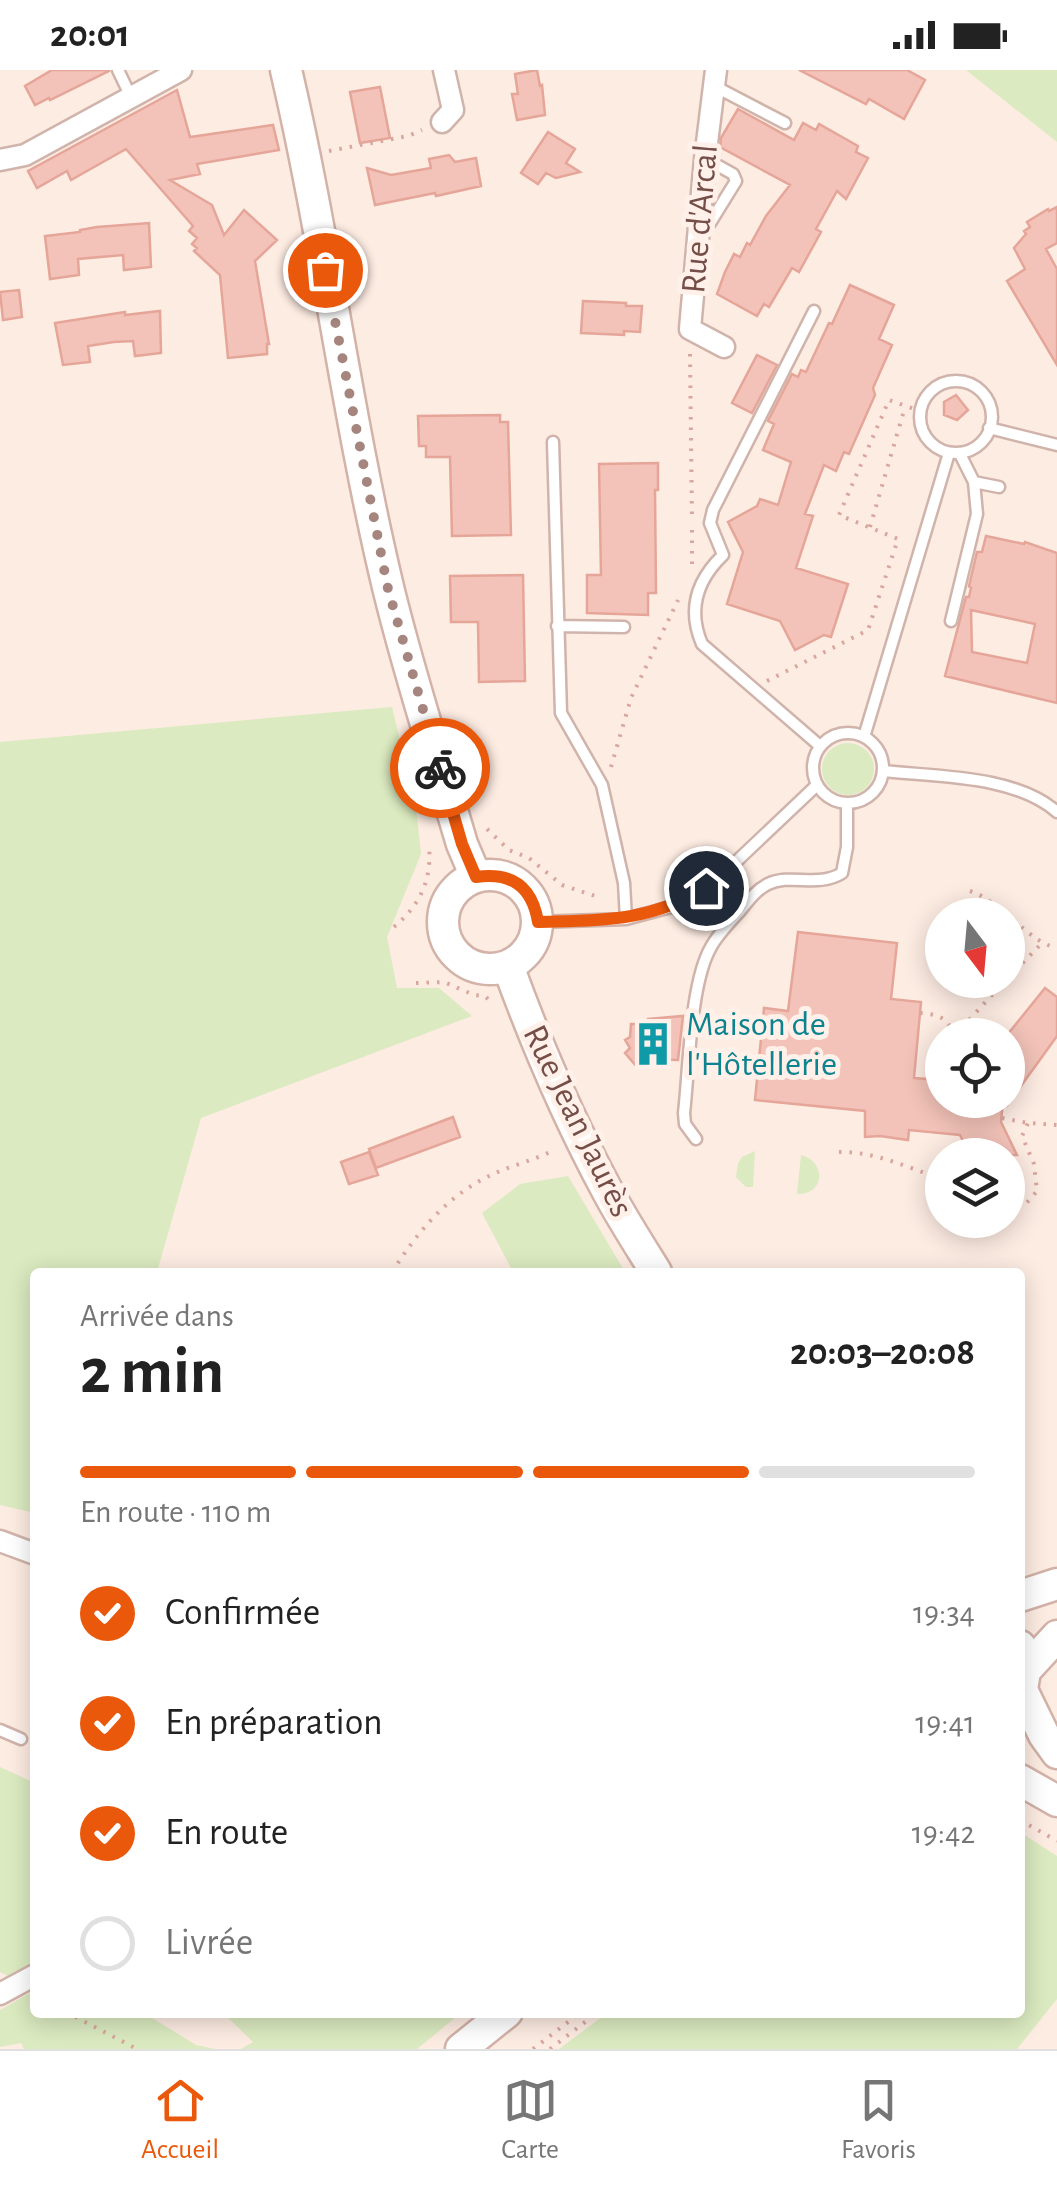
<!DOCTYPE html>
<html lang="fr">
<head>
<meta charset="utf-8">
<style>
	:root { --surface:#fff; --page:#f6f6f6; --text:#222; --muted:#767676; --line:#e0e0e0; --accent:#ea580c }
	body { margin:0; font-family:"Alegreya Sans",sans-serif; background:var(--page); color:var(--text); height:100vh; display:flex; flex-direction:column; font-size:38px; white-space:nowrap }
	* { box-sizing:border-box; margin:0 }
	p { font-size:32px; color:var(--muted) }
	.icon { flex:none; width:55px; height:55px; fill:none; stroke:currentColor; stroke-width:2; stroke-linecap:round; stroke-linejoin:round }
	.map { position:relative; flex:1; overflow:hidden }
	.side { position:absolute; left:30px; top:1198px; width:995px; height:750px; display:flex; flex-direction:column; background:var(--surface); border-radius:10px; box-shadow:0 5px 25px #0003 }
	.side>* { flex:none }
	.needle { width:65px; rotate:164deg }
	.buttons { position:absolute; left:925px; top:828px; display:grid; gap:20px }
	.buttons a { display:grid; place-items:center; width:100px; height:100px; border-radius:50%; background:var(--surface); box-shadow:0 5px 25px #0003; font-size:50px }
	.pin { position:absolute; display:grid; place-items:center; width:85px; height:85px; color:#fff; margin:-42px; border:5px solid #fff; border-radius:50%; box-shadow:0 2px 10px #0007 }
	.courier { position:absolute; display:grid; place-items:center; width:100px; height:100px; margin:-50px; border:8px solid #ea580c; border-radius:50%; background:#fff; color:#222; box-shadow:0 2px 12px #0007 }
	.head em { font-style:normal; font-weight:700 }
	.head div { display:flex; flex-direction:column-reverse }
	.head { display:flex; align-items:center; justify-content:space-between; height:170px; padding:0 50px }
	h1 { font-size:65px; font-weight:700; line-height:75px }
	.bar { display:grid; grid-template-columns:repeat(4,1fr); gap:15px 10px; align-content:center; height:120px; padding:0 50px }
	.bar i { height:12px; border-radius:8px; background:var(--line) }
	.bar .current { background:var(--accent) }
	.bar p { grid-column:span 4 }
	ol { padding:0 50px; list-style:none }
	li { display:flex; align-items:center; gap:30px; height:110px }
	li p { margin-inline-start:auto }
	li .icon { padding:10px; border-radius:50%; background:var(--accent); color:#fff; stroke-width:4 }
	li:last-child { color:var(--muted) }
	li i { width:55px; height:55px; border:5px solid var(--line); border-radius:50% }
	.status { display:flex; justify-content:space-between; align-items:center; height:70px; padding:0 50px; background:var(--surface); direction:ltr }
	.status svg { height:28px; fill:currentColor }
	.dock { display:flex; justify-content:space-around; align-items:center; height:140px; border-top:2px solid var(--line); background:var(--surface); font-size:28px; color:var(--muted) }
	.dock a { display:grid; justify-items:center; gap:5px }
	.dock .current { color:var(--accent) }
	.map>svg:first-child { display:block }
	.green { fill:#dbeac0 }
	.building { fill:#f3c3b9; stroke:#e6a599; stroke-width:2.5; fill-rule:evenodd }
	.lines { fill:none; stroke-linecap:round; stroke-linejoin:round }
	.service-casing { stroke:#d0b4ab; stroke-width:15 }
	.minor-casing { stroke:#d0b4ab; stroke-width:25 }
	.secondary-casing { stroke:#d3b2a8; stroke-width:35 }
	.path { stroke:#d8a69c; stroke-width:4; stroke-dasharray:2.5 8; stroke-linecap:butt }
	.service { stroke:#fff; stroke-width:10 }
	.minor { stroke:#fff; stroke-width:20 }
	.secondary { stroke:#fff; stroke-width:30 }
	.done { stroke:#a5857e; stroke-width:10; stroke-dasharray:0 18 }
	.route { stroke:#ea580c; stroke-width:12 }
	.labels { text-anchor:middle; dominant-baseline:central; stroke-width:10; stroke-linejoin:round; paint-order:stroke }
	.street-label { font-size:35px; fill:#754e48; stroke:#fff1e9 }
	.culture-label { font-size:35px; fill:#0d838f; stroke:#fff1e9; text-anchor:start }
</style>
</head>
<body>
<div class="status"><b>20:01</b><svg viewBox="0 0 49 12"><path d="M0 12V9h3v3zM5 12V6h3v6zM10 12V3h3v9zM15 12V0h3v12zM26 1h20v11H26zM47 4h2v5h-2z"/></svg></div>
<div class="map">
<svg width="1057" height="1979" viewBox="0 0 1057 1979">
	<rect width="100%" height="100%" fill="#fdece2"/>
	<!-- green -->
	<path class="green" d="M966,0H1057V72Z
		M392,637L416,737L421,784L387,867L397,918H439L472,946L201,1048L157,1202H35V1443L0,1435V672Z
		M822 699a26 26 0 1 1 52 0a26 26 0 1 1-52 0Z
		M755,1081L753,1117H746L736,1107L738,1093L742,1087Z
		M801,1085C827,1092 825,1125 797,1124Z
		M568,1106L625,1202H513L482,1143L520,1114Z
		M0,1697L35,1713V1893L10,1907L0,1902Z
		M1020,1762L1057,1786V1929L1017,1979H559L607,1943L1020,1942Z
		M35,1920V1942L144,1943L196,1975L215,1979H24L21,1973L0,1977V1940Z
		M223,1943H461L417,1979H241L253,1972Z"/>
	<!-- building -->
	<path class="building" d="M52,0H109V1L50,30L49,28L35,35L25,16Z
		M537,0L540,16L542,15L545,45L517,50L512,24H518L515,4Z
		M799,0H907L925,10L904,49L869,29L866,34Z
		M380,17L390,68L360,73L350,22Z
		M177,20L190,67L273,55L279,80L197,94L200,104L170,110L212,135L224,165L244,140L277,170L255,191L269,274H267V284L228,288L220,205L194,181L197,178L192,174L197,168L189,161L193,156L126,79L71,110L67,101L37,118L28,101Z
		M738,39L794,70L803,53L816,60L819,54L858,76L856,82L868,88L846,129L837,121L816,159L821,162L799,202L792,198L769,237L764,234L757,246L717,224L725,202L734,184L740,187L747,173L750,175L766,146L790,115L720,77L721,68Z
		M548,62L575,79L566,93L580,102L556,108L546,103L538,114L521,103Z
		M449,85L455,92L476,88L481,116L436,126L435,123L375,135L367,98L391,105L431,98L429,89Z
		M1057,137V173L1046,179L1057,199V295L1007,211L1025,199L1014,178L1026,164L1024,161L1030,157L1027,152L1048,139L1049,141Z
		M149,153L151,197L124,200L123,185L78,189L79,205L50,209L45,166L80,162V160L97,157Z
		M850,215L894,235L879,269L892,275L873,318L875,325L849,384L844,382L836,401L824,395L805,444L813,446L796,498L848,514L831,567L824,565L795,580L780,551L727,534L743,482L728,452L757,436L760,429L778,435L791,392L763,380L774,354L768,351L792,304L798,307L801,300L806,302L829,253L832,254Z
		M19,220L22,247L3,250L0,222Z
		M583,231L626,233V236H642L640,262L624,261V265L581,263Z
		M160,241L161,283L135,286L133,271L114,272L88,276L90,292L63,295L55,253L125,242V245Z
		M757,285L777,295L752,343L732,333Z
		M956,325L968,340L957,350L944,345V332Z
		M500,345V352H508L511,465L452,466L450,387H426V376H419L418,346Z
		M658,393V420H655L656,523H648V545L587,543V505H601L599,394Z
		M986,466L1024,474L1025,472L1057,483V633L945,606L966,527H969L971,518L969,516L977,482H982ZM971,540L1035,554L1027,593L972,582Z
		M523,505L525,611L479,612L478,552H451L450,506Z
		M798,862L897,873L891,929L921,932L914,1008L942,1010V1030H1003L1001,1052L1017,1085H970L960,1065L909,1060L908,1070L880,1066L865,1067V1041L755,1030L764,938L788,941Z
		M1045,918L1057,927V966L1008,1034V964Z
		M683,946L678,990L645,989L637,997L625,983L630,978L625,970L630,967L631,954H643L648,949Z
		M453,1047L460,1067L376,1098L369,1079Z
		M369,1082L378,1105L349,1114L341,1092Z"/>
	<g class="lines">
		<!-- service casing -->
		<g class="service-casing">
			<path id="service" d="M118,0L131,27
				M714,16L785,53
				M701,158L710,153L736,111L733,104L706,89
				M814,241L713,440L710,453L723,485C697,510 687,539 702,574L820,676
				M920 347a36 36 0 1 1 72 0a36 36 0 1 1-72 0Z
				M989,358L1057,375
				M553,372L561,643L602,715L624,813L626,849
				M960,384L974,412L999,417
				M951,551L977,444L974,412
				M557,556L624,557
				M813 698a35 35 0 1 1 70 0a35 35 0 1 1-70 0Z
				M864,667L949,383
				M883,701C938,707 1015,705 1057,742
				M538,852L626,849L671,837L689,828L721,806L817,715
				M696,1069L685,1054L684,1043C689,1000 690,913 711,877C718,864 730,852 740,841C748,831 756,820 768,814C791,803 818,818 842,803L847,777V733
				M0,1660L21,1669"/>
		</g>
		<!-- minor casing -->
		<g class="minor-casing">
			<path id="minor" d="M716,0L705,89L690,259L724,277
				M442,52L453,40L444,0
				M0,90L25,85L181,0
				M0,1471L35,1484
				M0,1924L35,1905"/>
		</g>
		<!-- secondary casing -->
		<g class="secondary-casing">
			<path id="secondary" d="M286,0C326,171 347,346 388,517C409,604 437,689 462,774L476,807
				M443 852a47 47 0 1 1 94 0a47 47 0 1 1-94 0Z
				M508,896C536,973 569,1050 608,1122C623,1150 640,1176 656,1202
				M1020,1526L1057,1514
				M1020,1576L1025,1601L1020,1632
				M1025,1601L1057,1566
				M1023,1622L1044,1665L1057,1683
				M1020,1710L1057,1731
				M461,1979L507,1942"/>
		</g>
		<!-- path -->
		<path class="path" d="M329,81L408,66L422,60
			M690,284L692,449
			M870,457L905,337
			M692,494V459
			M767,611L868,560L898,469L839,445L889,330L920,341
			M611,697L631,628L678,530
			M487,759L509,780L529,788L562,815L595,826
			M970,821C1001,831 1034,877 1057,877
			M394,857C420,835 432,810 429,776
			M1008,908L1042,873
			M416,913L444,912L474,925L485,926L492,933
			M920,943C940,945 944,946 955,964
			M955,965L1006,910
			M1002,1048L1028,1053L1057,1055
			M839,1082C874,1081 909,1098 942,1109
			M1008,1133L1024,1136L1037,1121L1034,1094L1022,1066L1028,1053
			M392,1202C417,1163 445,1128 487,1107C508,1096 533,1091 554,1080
			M1020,1750L1057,1771
			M66,1942L137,1979
			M533,1979L581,1942
			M550,1979L598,1942"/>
		<!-- service -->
		<use href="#service" class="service"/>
		<!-- minor -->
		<use href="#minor" class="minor"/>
		<!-- secondary -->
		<use href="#secondary" class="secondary"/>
	</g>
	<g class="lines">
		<!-- done -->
		<path class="done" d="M325,200L388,519L440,698"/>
		<!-- route -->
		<path class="route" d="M440,698L462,774L476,807C511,802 532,816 538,852C603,850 648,852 706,818"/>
	</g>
	<!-- icons -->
	<defs>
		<g id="building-bare" transform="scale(3.45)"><path d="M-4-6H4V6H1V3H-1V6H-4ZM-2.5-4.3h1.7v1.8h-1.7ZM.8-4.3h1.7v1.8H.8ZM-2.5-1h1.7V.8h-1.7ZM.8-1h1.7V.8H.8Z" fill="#0f9aa8" stroke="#fff1e9" stroke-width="2.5" paint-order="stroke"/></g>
	</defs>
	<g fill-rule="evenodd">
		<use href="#building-bare" x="653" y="974"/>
	</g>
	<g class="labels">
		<!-- street labels -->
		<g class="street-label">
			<text transform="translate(700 149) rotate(-85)">Rue d'Arcal</text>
			<text transform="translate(578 1051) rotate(64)">Rue Jean Jaurès</text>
		</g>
		<!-- culture labels -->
		<g class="culture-label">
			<text x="686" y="954">Maison de<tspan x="686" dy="40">l'Hôtellerie</tspan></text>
		</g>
	</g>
</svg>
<div class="buttons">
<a><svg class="needle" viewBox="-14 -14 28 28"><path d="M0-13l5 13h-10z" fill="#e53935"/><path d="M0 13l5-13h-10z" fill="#767676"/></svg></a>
<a><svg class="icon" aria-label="locate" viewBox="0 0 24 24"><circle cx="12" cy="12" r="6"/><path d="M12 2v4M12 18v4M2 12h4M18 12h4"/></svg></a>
<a><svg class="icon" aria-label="layers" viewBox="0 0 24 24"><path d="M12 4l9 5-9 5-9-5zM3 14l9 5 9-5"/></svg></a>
</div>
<div class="pin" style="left:325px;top:200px;background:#ea580c"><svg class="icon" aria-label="bag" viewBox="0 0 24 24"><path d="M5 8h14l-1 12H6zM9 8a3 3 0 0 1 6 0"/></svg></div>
<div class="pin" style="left:706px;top:818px;background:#1f2937"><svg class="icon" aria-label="home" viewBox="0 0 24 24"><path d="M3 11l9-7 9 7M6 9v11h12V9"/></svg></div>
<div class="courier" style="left:440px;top:698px"><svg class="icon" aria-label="bike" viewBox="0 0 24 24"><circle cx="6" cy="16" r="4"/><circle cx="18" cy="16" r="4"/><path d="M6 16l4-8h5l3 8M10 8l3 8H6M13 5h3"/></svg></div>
<section class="side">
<div class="head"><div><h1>2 min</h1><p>Arrivée dans</p></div><em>20:03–20:08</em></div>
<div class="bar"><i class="current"></i><i class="current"></i><i class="current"></i><i></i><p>En route · 110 m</p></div>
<ol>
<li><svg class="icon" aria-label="check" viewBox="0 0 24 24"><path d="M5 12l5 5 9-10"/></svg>Confirmée<p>19:34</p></li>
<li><svg class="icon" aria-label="check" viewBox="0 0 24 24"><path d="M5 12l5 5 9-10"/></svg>En préparation<p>19:41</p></li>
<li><svg class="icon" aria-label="check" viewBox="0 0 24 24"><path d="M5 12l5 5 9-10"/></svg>En route<p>19:42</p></li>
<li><i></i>Livrée</li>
</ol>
</section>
</div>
<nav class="dock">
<a class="current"><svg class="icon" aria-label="home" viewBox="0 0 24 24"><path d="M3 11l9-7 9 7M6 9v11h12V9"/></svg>Accueil</a>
<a><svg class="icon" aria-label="map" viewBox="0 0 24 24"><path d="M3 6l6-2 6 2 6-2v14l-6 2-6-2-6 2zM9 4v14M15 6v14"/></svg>Carte</a>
<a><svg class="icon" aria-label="saved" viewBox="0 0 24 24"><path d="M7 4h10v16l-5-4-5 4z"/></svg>Favoris</a>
</nav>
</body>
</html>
